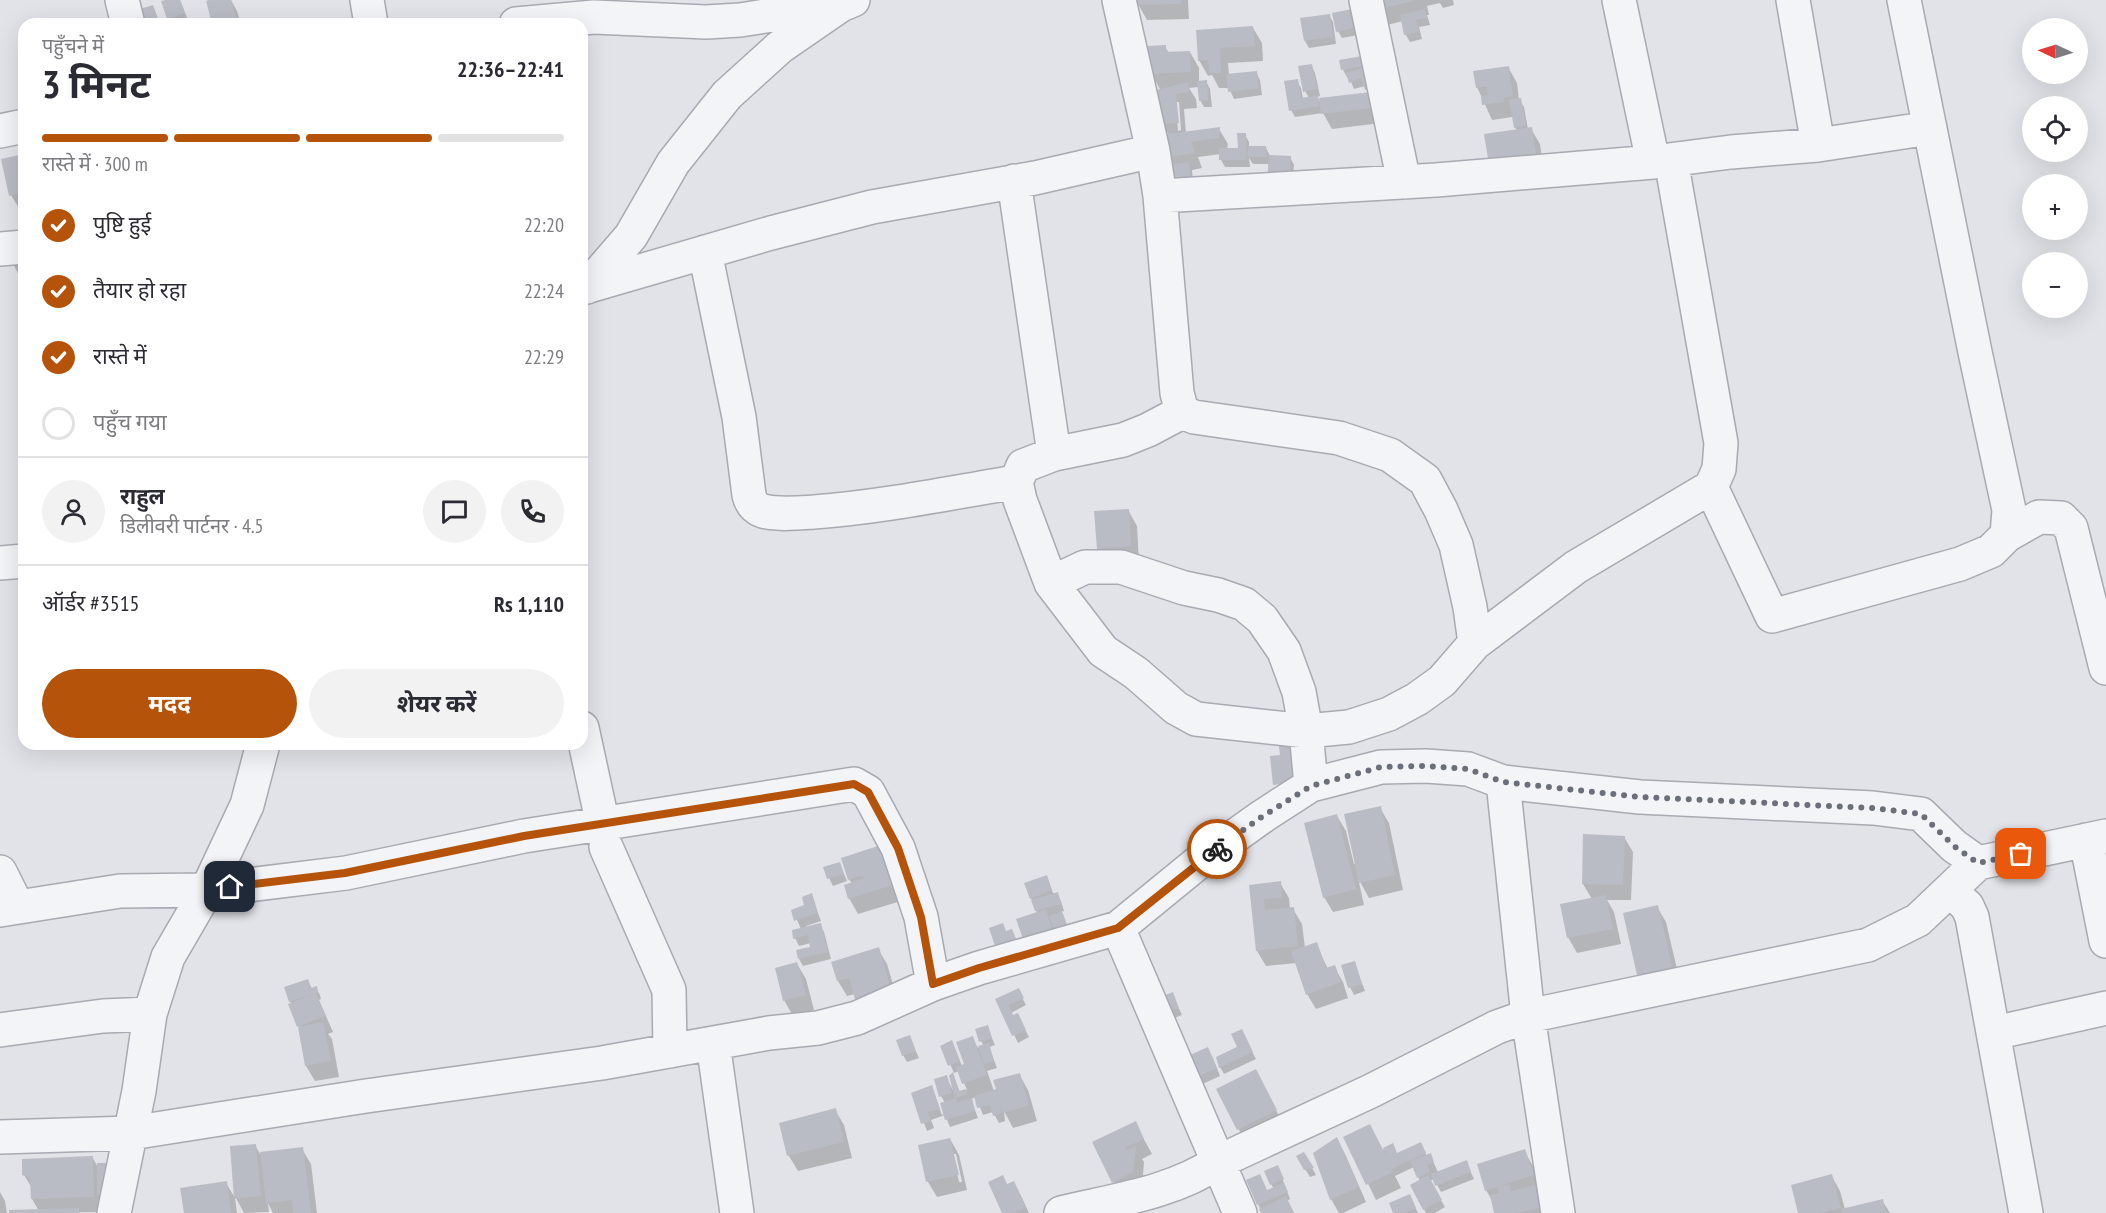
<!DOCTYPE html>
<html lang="hi">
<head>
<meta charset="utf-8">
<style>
	:root { --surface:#fff; --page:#f2f2f3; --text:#2b2b33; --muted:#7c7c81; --line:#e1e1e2; --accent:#b45309 }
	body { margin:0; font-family:"PT Sans Narrow","Noto Sans Devanagari",sans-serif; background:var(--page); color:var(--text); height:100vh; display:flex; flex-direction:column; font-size:22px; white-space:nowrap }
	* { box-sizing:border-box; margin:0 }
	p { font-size:20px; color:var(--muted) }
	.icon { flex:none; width:33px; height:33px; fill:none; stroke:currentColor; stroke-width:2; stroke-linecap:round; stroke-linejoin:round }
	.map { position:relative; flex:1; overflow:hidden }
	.side { position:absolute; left:18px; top:18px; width:570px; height:732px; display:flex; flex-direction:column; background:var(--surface); border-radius:18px; box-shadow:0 6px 24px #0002 }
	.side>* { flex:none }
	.needle { width:39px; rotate:274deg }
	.fabs { position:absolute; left:2022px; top:18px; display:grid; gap:12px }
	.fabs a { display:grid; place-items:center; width:66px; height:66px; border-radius:50%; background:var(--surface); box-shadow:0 6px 24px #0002; font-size:30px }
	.pin { position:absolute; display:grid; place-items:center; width:51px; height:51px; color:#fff; margin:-26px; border-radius:12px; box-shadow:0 3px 9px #0006 }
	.courier { position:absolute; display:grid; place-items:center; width:60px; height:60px; margin:-30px; border:4px solid #b45309; border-radius:50%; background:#fff; color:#222; box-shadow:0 2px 8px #0007 }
	.headline em { font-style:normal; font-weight:700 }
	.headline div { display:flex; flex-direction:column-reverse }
	.headline { display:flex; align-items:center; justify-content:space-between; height:102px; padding:0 24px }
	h1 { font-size:39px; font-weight:700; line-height:45px }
	.bar { display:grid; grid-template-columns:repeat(4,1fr); gap:9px 6px; align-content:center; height:72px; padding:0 24px }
	.bar i { height:8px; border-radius:4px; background:var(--line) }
	.bar .on { background:var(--accent) }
	.bar p { grid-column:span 4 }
	.line { display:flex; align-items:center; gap:15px; padding:0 24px; border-top:2px solid var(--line) }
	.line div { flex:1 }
	.round { display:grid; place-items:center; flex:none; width:63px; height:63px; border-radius:32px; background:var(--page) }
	ol { padding:0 24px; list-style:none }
	li { display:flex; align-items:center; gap:18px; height:66px }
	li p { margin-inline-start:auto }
	li .icon { padding:6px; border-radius:50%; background:var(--accent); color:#fff; stroke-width:4 }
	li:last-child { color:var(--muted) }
	li i { width:33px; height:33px; border:3px solid var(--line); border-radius:50% }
	.button { display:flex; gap:12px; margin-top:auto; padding:12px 24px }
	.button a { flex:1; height:69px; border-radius:36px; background:var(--accent); color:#fff; font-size:24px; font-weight:700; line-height:69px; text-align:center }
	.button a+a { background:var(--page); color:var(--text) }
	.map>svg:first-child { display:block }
	.shadow { fill:#0003; fill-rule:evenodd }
	.building { fill:#b9bcc4 }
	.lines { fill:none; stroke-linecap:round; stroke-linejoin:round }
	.minor-casing { stroke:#a7aab2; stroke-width:36 }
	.minor { stroke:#f3f4f7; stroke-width:33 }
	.done { stroke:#6b6f7a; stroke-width:6; stroke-dasharray:0 10.8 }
	.route { stroke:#b45309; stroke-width:8 }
</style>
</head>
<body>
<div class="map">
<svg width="2106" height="1213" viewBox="0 0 2106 1213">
	<rect width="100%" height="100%" fill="#e1e3e8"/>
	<!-- shadow -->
	<path class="shadow" d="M171,0H180L188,20L172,24L169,18Z
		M214,0H231L237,11L241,24H214Z
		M1138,0H1188L1189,19L1147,20L1138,4Z
		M1376,0H1453L1454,5L1443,8L1440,3L1427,6L1429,15H1427L1430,25L1419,27L1422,39L1410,42L1406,35L1403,21L1387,25Z
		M1367,7L1374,32L1342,38L1338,31Z
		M1329,15L1333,22L1336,44L1309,48L1305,41Z
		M1253,28L1262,43L1263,61L1228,63L1229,76L1256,72L1260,80L1262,95L1234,99L1229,88H1219L1212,75L1208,76L1199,60Z
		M1165,47L1169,53L1190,52L1199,68V82L1206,81L1210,89L1212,107H1204L1200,100L1199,87L1189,88L1196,99L1197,108L1184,109L1186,133L1219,129L1228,144L1227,149H1239L1245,135L1249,142V148H1266L1270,156L1290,157L1294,165L1292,189L1270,164H1253L1249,158L1250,167H1225L1221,160V154L1198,157L1202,168L1192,170L1194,192L1168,157L1169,135L1162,124L1161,91L1151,73ZM1176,102H1179L1181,130L1178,131Z
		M1373,56L1389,122L1332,129L1323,113L1295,117L1291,110L1297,81L1301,88L1303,99L1309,98L1305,91L1311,65L1315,73L1320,96L1317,97L1322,105L1369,94L1365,86L1354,89L1349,77H1347L1343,70Z
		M1508,67L1517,83L1519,100L1524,107L1528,129H1531L1540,144L1545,178L1515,127L1513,117L1492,120L1477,87Z
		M24,155V209L20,210L11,195Z
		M24,248V274L19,275L15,268L11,252Z
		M1128,510L1137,526L1139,562L1107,564L1098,549Z
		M1380,808L1389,823L1403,890L1369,898L1358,878L1364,905L1333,912L1324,897L1337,816L1346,831L1354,864L1356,863Z
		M1624,837L1633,852L1631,900H1607L1614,912L1621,944L1577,953L1568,937L1592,899L1583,884Z
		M880,847L901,901L858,914L849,898L852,884L848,877Z
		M839,863L847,881L833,886L829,878Z
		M1046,877L1054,895L1057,894L1061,901L1064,911L1061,912L1072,937H1058L1036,911L1031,898Z
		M1280,883L1289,898L1290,909H1293L1302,924L1305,948L1316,944L1328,969L1334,967L1343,982L1348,998L1316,1009L1307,994L1297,963L1266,966L1257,951L1250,887Z
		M811,895L821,921L806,926L807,928L820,925L824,932L831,959L803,966L799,959L812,948L811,943L799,946L795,938L801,929L793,911L806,906Z
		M1657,907L1666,922L1680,982L1647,990L1638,974Z
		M878,949L887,964L900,1008L855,994L847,996L838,981L833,963Z
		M1354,962L1365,991L1354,995L1350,987Z
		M797,964L806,979L814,1010L793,1016L784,1000Z
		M308,981L312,989L316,988L320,995L321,999L319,1000L333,1032L328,1034L332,1039L339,1077L315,1081L306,1066L300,1029L290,1001Z
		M1018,990L1026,1005L1011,1013L1013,1016L1021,1022L1029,1037L1018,1043L997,1000Z
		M1172,994L1182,1015L1172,1019L1168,1012Z
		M987,1027L995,1045L989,1047L997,1068L987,1071L994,1091L1019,1074L1028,1090L1037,1121L1013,1128L1004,1111L1005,1121L999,1123L993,1112L983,1115L976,1097L971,1099L978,1118L950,1127L945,1115L931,1120L934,1128L927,1131L913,1094L931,1087L942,1115L945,1114V1103L941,1096L946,1077L953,1090V1075L960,1092L967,1090L959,1071L954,1073L942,1046L955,1049L962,1066L966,1065L972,1038L978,1048L984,1046L981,1041Z
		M909,1037L919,1058L907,1062L903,1055Z
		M1245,1038L1256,1059L1224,1074L1220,1067Z
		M1212,1056L1220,1076L1196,1087L1192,1080Z
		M1264,1086L1284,1126L1247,1145L1218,1090Z
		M835,1110L844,1125L852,1158L798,1171L789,1156L781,1124Z
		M1135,1123L1152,1154L1142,1159L1144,1162L1142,1188L1122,1198L1094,1142Z
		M1370,1126L1383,1150L1392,1145L1397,1155L1424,1151L1427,1156L1430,1155L1438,1172L1466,1162L1474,1179L1441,1192L1434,1179L1430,1181L1445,1207L1435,1213H1426L1412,1185L1420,1181L1414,1167L1395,1176L1401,1188L1376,1200L1345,1137Z
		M950,1139L959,1155L967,1190L937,1197L928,1182L920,1146ZM953,1154H956L962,1182H959Z
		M1337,1139L1345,1154L1366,1202L1343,1213H1339L1331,1199Z
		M255,1145L260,1154L302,1149L311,1164L317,1213H273L268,1203L269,1212L244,1213L236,1198Z
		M1524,1151L1533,1166L1541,1191L1537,1192L1543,1202L1545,1213H1496L1493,1202L1486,1190Z
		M1304,1154L1316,1175L1310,1177L1298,1157Z
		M92,1157L99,1169L102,1212L10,1213L39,1211L32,1199V1188L24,1175Z
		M1278,1167L1290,1199L1287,1201L1294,1213H1262L1248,1180L1267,1192L1274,1189L1271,1184Z
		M1831,1175L1840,1191L1845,1209L1882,1200L1890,1213H1800Z
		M226,1183L235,1198L237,1213H185Z
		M1014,1183L1022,1198L1029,1213H1004L1007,1186Z
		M0,1192L5,1201L7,1213H0Z
		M1413,1203L1418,1213H1395Z"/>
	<!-- building -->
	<path class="building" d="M166,0H180L185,13L167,19L161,1Z
		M209,0H231L238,24H212L206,1Z
		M1137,0H1181V4L1137,5Z
		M1374,0H1414V1L1377,10Z
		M153,5L160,24H142L137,10Z
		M1367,6L1371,24L1336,32L1332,13Z
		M1425,9L1427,18L1416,20L1419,32L1404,35L1400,15Z
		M1330,14L1333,37L1304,41L1300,18Z
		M1253,26L1255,46L1220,48L1221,73H1209L1208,60L1198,61L1196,30Z
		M1166,45V52L1190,51L1191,72L1149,74L1148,46Z
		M1374,54L1375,64L1341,70L1339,60Z
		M1312,64L1317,89L1303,92L1298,66Z
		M1369,66L1375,87L1365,90L1361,78L1349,83L1346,73Z
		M1509,66L1513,96L1504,98V102L1482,105L1481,96L1488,95L1486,86L1476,88L1473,71Z
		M1257,71L1259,88L1228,92L1226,74Z
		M1298,79L1301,98L1318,95L1319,106L1289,111L1284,81Z
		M1207,80L1208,100L1199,101L1197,81Z
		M1188,82L1189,92L1176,94L1179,123L1161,124L1156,90Z
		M1380,91L1381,107L1321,114L1319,98Z
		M1521,98L1526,126L1514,128L1509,100Z
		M1220,127L1219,138L1191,142L1195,153L1166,158L1160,135Z
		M1532,127L1537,163L1490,170L1484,134Z
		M1237,133H1246V160H1219V148H1238Z
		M1248,146H1266L1267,157H1247Z
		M24,154V192L9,196L1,159Z
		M1269,155L1291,156L1289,182L1267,181Z
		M1189,162L1191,185L1168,188L1165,165Z
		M1129,509L1131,546L1097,549L1094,511Z
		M1292,737L1297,782L1273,785L1270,756L1280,755L1278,738Z
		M1381,806L1395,875L1359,883L1344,814Z
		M1337,814L1356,889L1323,898L1304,823Z
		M1583,834L1625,836L1623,885L1582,884Z
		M881,845L893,885L848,899L844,885L865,878L860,876L848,880L841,858Z
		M840,862L844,874L827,879L823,867Z
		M1047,875L1052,890L1030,899L1024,883Z
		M1281,881L1282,897L1264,899L1265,910L1294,907L1298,946L1256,951L1249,885Z
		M1058,892L1061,904L1035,911L1031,900Z
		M812,893L818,913L794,921L791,910L804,905L802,897Z
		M1606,895L1613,929L1567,938L1560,904Z
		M1658,905L1672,967L1637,975L1623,913Z
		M1046,909L1055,938L1023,939L1016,919Z
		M1062,911L1069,930L1056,935L1049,916Z
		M821,923L828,952L798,959L796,950L810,947L808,935L793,939L792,930Z
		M1003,923L1006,931L1012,929L1017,941L996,949L989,928Z
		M1317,942L1326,968L1335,965L1341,982L1306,995L1291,951Z
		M879,947L892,993L856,1003L849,978L837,981L831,962Z
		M1355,961L1362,984L1348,988L1341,965Z
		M797,962L806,995L783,1001L775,968Z
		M308,979L311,988L317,986L318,992L316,993L325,1016L297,1027L288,1004L313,994L289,1002L284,987Z
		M1019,988L1024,998L1009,1005L1013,1015L1018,1013L1026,1030L1012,1036L995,999Z
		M1173,992L1179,1008L1166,1012L1160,997Z
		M323,1022L331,1061L305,1066L298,1027Z
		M988,1025L992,1038L979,1042L975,1029Z
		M1242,1029L1253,1052L1219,1068L1216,1057L1237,1047L1231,1034Z
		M910,1035L916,1051L902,1056L896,1040Z
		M973,1036L987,1075L962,1084L956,1067L964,1064L956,1042Z
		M952,1040L960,1061L948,1066L940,1046Z
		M989,1043L994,1061L984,1064L978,1046Z
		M1208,1047L1217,1068L1190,1080L1181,1059Z
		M1256,1069L1277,1110L1237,1130L1216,1089Z
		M953,1072L959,1091L966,1089L968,1094L955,1098L949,1076Z
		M1020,1073L1029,1105L1003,1113L999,1103L1002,1113L993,1116L990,1105L977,1108L974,1096L996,1089L993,1080Z
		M947,1075L952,1093L939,1097L934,1079Z
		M932,1085L940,1109L928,1112L931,1121L921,1124L911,1093Z
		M956,1098L957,1102L972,1098L975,1111L945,1120L940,1103Z
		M836,1108L844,1142L787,1156L779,1123Z
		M1136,1121L1144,1139L1125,1148L1126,1150L1136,1146L1133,1172L1112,1183L1092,1142Z
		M1370,1124L1388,1160L1383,1148L1393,1143L1397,1153L1421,1142L1426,1153L1392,1169L1393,1172L1366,1185L1343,1137Z
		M1337,1137L1359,1187L1330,1200L1313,1153Z
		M950,1138L959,1175L926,1182L918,1145Z
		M256,1144L261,1196L234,1199L230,1146Z
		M303,1147L311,1213H293L292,1200L266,1203L260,1152Z
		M1525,1149L1534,1175L1485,1191L1477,1164Z
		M1304,1152L1314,1168L1304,1170L1296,1156Z
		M1431,1153L1434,1162L1427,1165L1430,1172L1417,1178L1410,1161Z
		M93,1156L94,1197L31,1199L30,1178L22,1175V1159Z
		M1467,1160L1471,1172L1435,1186L1431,1174Z
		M97,1163H111L110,1195H97Z
		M1278,1165L1284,1179L1270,1185L1264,1171Z
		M1260,1174L1267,1190L1284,1183L1288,1192L1257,1205L1246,1180Z
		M1832,1174L1841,1208L1820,1213H1798L1791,1185Z
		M1003,1175L1007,1184L1014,1181L1026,1207L1013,1213H1002L988,1182Z
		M1428,1175L1442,1200L1423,1210L1410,1185Z
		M227,1181L231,1213H184L180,1188Z
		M1510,1184L1511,1191L1535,1185L1540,1208L1516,1213H1494L1490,1195L1499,1193L1497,1187Z
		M1410,1194L1416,1208L1403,1213H1393L1389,1203Z
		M1286,1196L1294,1213H1261L1259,1209Z
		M1883,1199L1886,1213H1842L1841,1209Z
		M79,1208V1213H9V1210Z"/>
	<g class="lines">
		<!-- minor casing -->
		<g class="minor-casing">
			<path id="minor" d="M122,0L128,24
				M367,0L371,24
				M1119,0L1153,151L1160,196L1177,393L1182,412L1194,417L1339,438L1390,455L1425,480L1441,510L1456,545L1470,607L1475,643
				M1366,0L1404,182
				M1619,0L1653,162
				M1793,0L1818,145
				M516,24L594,17L706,22L740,20L836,5
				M0,131L24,126
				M1014,181L1054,454
				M1160,196L1436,180L1653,162L1731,152L1818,145L1930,128
				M0,249L24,247
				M705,252L739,417L749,495C751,503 754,508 763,511C778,515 798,513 814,512C882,507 949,493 1016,482
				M589,286L771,233L872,207L1035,178L1153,151
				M587,287L631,236L673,163L727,95L780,47L841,5L853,0
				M1182,412L1148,430L1123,440L1054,454L1023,466L1016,482L1020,500L1051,583L1103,651L1136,673L1176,708L1196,719L1306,731L1349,727L1389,714L1417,699L1442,681L1475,643L1576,567L1711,487L1719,469L1721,443L1671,160
				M1711,487L1772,616L1960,564L1991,551L2007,535L2009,510L1975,352L1904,0
				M2007,535L2039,517L2061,518L2071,528L2106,668
				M0,563L24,561
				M1051,583L1085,567H1121L1184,588L1218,595L1244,604L1262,619L1284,651L1299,692L1306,731L1311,785
				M582,728L603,825
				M1503,782L1528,1016L1558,1213
				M2086,840L2106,941
				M606,847L669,990L670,1051
				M0,872L17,906
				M1950,891L1967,906L1972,917L2026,1213
				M0,910L120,891L207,890L346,873L524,836L854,784L868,792L898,848L921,917L933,984
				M1118,928L1240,1213
				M0,1030L103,1016L150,1014
				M1994,1033L2106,1008
				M713,1043L737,1213
				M0,1137L131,1133L366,1096L602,1063L769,1033L818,1028L857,1018L933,984L979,968L1118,928L1200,861L1263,816L1311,785L1381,767L1426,766L1468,769L1503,782L1640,797L1873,808L1921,814L1954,846L1978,863L2106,836
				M114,1213L139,1091L150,1014L168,957L207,890L247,805L263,744
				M1061,1213C1115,1200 1172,1193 1218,1162L1371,1091L1497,1027L1528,1016L1868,945L1918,920L1978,863"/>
		</g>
		<!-- minor -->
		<use href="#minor" class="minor"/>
	</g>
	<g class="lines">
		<!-- done -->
		<path class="done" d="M1217,849L1263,816L1311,786L1381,767L1426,766L1468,769L1503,782L1640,797L1873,808L1921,814L1954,846L1978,863L2021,854"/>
		<!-- route -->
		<path class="route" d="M230,887L345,873L524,836L854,784L868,792L898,848L921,917L933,984L979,968L1118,928L1217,849"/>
	</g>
</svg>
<div class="fabs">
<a><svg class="needle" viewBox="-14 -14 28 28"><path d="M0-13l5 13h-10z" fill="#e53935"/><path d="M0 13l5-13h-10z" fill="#7c7c81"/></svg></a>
<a><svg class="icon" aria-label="locate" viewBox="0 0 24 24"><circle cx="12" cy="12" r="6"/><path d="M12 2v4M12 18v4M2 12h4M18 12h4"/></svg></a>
<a>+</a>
<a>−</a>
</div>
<div class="pin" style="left:2021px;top:854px;background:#ea580c"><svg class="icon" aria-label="bag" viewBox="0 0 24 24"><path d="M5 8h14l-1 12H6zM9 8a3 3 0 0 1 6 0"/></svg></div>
<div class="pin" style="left:230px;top:887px;background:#1f2937"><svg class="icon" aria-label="home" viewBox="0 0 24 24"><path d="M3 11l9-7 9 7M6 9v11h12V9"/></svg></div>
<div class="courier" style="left:1217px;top:849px"><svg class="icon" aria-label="bike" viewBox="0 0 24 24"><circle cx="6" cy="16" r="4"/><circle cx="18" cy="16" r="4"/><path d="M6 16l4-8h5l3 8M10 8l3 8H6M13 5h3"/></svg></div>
<section class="side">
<div class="headline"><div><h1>3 मिनट</h1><p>पहुँचने में</p></div><em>22:36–22:41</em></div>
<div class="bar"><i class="on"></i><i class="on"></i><i class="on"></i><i></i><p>रास्ते में · 300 m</p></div>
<ol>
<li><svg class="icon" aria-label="check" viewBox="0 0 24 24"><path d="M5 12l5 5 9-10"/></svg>पुष्टि हुई<p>22:20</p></li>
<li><svg class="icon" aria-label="check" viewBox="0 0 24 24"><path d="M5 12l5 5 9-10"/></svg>तैयार हो रहा<p>22:24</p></li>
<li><svg class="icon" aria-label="check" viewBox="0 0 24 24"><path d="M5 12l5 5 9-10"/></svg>रास्ते में<p>22:29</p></li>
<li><i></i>पहुँच गया</li>
</ol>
<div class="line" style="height:108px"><a class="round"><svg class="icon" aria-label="person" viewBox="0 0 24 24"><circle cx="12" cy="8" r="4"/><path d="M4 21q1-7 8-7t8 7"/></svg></a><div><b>राहुल</b><p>डिलीवरी पार्टनर · 4.5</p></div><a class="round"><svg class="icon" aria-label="chat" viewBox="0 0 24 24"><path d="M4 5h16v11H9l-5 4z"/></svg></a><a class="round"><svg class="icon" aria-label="phone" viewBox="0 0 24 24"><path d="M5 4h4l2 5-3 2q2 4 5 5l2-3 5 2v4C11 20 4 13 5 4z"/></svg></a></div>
<div class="line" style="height:78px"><div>ऑर्डर #3515</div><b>Rs 1,110</b></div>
<div class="button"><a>मदद</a><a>शेयर करें</a></div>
</section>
</div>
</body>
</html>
